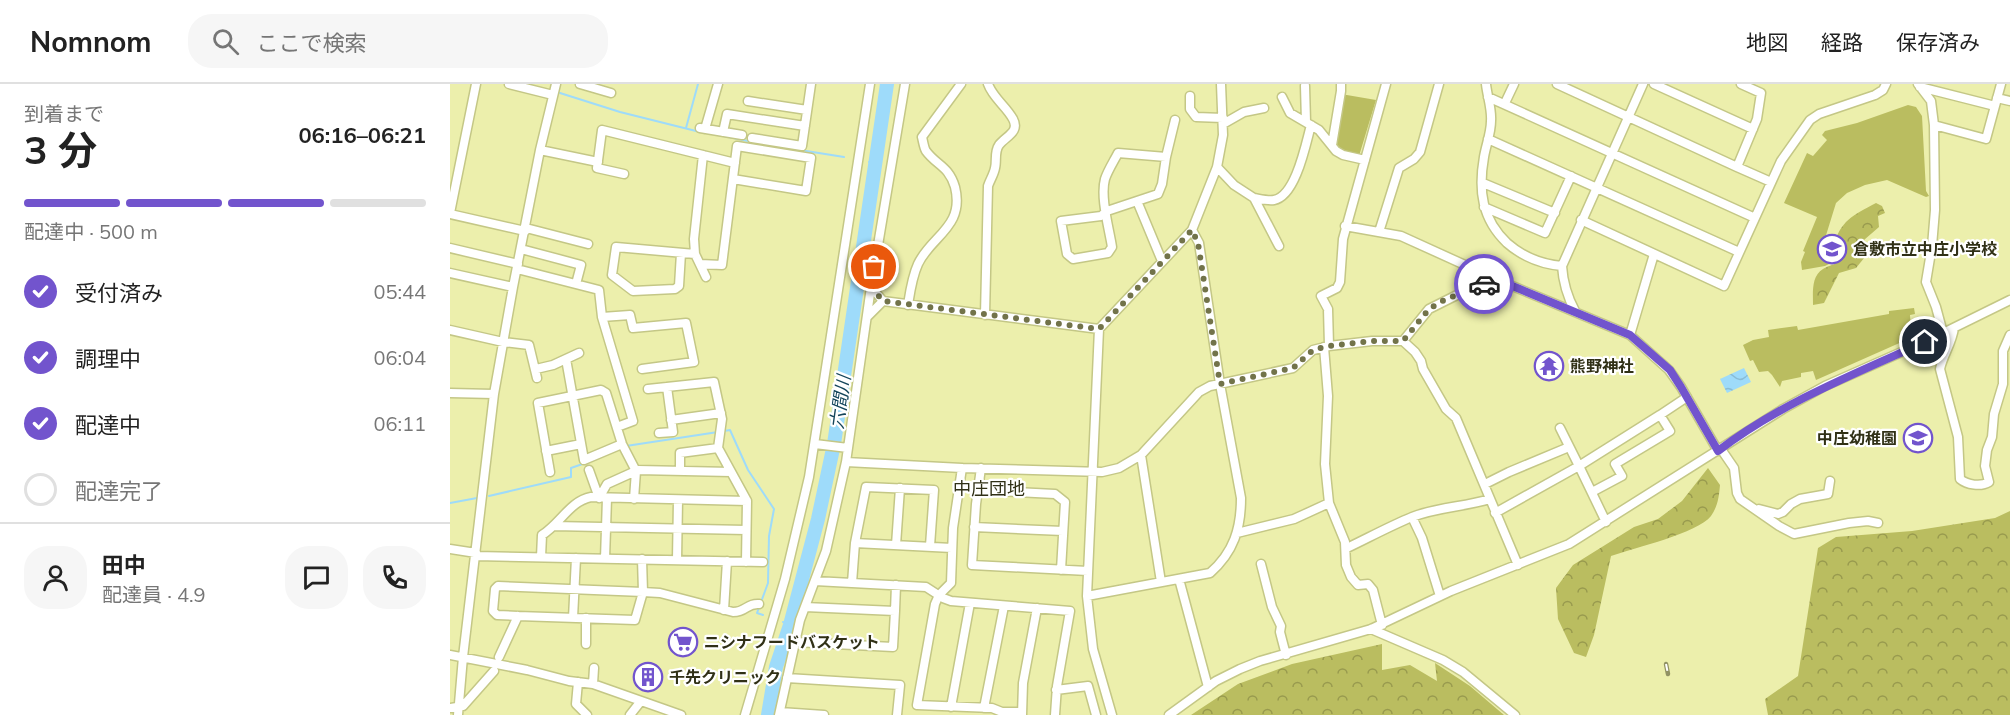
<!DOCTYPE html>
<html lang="ja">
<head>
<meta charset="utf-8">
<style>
	:root { --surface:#fff; --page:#f6f6f6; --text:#222; --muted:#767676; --line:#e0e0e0; --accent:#7254cd }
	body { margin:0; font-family:Mulish,"Noto Sans JP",sans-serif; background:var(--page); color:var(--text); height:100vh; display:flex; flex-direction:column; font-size:22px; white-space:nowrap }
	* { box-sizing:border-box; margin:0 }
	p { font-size:20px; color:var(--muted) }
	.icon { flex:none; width:33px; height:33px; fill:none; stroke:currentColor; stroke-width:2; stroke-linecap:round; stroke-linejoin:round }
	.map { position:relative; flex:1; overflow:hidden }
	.sheet { display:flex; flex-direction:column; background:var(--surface); width:450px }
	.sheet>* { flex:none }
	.pin { position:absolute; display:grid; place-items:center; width:51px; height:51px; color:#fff; margin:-26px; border:3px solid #fff; border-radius:50%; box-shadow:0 2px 6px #0007 }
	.courier { position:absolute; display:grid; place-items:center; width:60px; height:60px; margin:-30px; border:4px solid #7254cd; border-radius:50%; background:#fff; color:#222; box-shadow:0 2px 8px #0007 }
	.summary em { font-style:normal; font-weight:700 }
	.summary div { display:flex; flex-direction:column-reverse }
	.summary { display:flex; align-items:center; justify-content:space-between; height:102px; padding:0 24px }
	h1 { font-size:39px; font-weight:700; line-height:45px }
	.bar { display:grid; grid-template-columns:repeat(4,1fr); gap:9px 6px; align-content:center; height:72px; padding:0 24px }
	.bar i { height:8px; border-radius:4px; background:var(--line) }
	.bar .selected { background:var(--accent) }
	.bar p { grid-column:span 4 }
	.line { display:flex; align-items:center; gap:15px; padding:0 24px; border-top:2px solid var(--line) }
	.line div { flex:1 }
	.round { display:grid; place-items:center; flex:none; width:63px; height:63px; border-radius:24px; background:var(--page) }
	ol { padding:0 24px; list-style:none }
	li { display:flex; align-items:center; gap:18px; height:66px }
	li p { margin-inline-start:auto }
	li .icon { padding:6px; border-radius:50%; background:var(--accent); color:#fff; stroke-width:4 }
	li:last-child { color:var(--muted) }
	li i { width:33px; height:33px; border:3px solid var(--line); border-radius:50% }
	header { display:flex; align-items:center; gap:36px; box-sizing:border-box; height:84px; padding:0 30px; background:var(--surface); border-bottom:2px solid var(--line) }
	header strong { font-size:28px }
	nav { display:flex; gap:33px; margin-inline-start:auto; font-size:21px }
	.search { width:420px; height:54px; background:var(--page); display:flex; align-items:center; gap:15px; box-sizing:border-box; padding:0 21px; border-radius:24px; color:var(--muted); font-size:22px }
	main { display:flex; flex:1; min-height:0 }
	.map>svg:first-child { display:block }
	.forest { fill:url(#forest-crowns) }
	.park { fill:#babd60 }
	.water { fill:url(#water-waves) }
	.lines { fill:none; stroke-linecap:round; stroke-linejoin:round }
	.stream { stroke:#9edbfa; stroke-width:2 }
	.river { stroke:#9edbfa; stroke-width:14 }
	.minor-casing { stroke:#c4c786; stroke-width:11 }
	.minor { stroke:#fff; stroke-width:8 }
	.rail-casing { stroke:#919263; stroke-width:4.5 }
	.rail { stroke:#fff; stroke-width:2; stroke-dasharray:7; stroke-linecap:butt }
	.done { stroke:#72734a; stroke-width:6; stroke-dasharray:0 10.8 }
	.route { stroke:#7254cd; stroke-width:8 }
	.labels { text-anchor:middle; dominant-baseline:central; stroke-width:4.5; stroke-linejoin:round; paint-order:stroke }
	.poi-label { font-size:16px; font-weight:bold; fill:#303016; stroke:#fff; text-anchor:start }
	.water-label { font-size:18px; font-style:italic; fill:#15465b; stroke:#fff }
	.neighbourhood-label { font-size:18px; fill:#303016; stroke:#fff }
</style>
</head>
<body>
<header>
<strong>Nomnom</strong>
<div class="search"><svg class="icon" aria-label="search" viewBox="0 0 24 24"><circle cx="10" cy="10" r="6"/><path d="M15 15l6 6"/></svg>ここで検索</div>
<nav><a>地図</a><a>経路</a><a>保存済み</a></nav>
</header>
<main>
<section class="sheet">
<div class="summary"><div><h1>3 分</h1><p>到着まで</p></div><em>06:16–06:21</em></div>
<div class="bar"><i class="selected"></i><i class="selected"></i><i class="selected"></i><i></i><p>配達中 · 500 m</p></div>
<ol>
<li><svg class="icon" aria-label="check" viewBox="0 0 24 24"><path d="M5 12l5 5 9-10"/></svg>受付済み<p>05:44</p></li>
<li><svg class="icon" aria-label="check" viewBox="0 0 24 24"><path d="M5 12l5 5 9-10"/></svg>調理中<p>06:04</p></li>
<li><svg class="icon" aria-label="check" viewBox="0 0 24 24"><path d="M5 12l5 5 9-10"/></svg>配達中<p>06:11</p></li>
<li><i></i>配達完了</li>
</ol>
<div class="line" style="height:108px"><a class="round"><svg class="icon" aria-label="person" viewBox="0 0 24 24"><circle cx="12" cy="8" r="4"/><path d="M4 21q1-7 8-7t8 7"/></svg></a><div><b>田中</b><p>配達員 · 4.9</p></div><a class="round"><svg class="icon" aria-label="chat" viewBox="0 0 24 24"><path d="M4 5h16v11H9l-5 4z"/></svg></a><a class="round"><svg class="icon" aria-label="phone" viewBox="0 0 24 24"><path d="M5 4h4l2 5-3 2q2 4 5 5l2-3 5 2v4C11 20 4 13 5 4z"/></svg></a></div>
</section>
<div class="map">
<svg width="1560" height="631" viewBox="0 0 1560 631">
	<defs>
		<pattern id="forest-crowns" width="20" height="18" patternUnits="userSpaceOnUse" patternTransform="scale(1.5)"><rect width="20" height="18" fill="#babd60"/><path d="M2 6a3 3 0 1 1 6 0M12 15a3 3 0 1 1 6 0" fill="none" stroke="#989a4e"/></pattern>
		<pattern id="water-waves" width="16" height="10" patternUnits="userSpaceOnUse" patternTransform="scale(1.5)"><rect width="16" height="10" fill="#9edbfa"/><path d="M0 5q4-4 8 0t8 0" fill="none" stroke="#88bcd6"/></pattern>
	</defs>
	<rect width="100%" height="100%" fill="#ecefac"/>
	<!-- forest -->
	<path class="forest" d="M1426,119L1432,122L1435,129L1428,132L1429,143L1414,156L1419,168L1406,184L1389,189L1374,219L1363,221C1363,209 1361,192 1373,185C1383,179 1386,183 1393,171L1383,163C1391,136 1402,132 1426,119Z
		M1258,384L1270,401C1269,412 1268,422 1261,432C1248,449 1184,464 1161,472L1144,551L1136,573L1124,569L1108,535L1106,504L1123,481L1184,443L1208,435L1232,417Z
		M1560,427V631H1318L1315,615L1348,592L1368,464L1386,453L1462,447L1545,434Z
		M932,560V586L960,581L987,597L985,579L1020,602L1054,631H741L788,600L842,580Z"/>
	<!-- park -->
	<path class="park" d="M891,10L926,16L909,72L893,70L883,61Z
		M1458,21L1466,23L1472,32L1476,107L1479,112L1476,113L1437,96L1415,101L1397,109L1386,119L1373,161L1389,168L1387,176L1375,182L1352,186L1351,178L1355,168L1353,167L1367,133L1334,119L1357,69L1363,72L1377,56L1372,51L1375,47L1407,39Z
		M1464,224L1465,230L1460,231L1461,246L1466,247L1467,250L1463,253L1366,296L1363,287L1351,289V293L1332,297L1330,303L1322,291L1318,287L1309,288L1303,276L1300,277L1293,261L1303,256L1319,253L1318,246L1347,242L1348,246L1439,230V227Z"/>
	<!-- water -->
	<path class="water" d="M1294,284L1301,298L1277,309L1270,295Z"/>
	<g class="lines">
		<!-- stream -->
		<path class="stream" d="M110,9L170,28L250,48
			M236,44L248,0
			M264,50L303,58
			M350,66L394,73
			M419,78L425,79
			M274,347L280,346L298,386L324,425L319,452L318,499L307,529L313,531
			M176,362L268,348
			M39,412L121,393V384L144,376
			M0,419L27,414
			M333,538L340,541"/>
		<!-- river -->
		<path class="river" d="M318,631L326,583L340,541L368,435L384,360L437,0"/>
		<!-- minor casing -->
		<g class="minor-casing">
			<path id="minor" d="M59,0L103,11
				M130,0L161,9
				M1036,0C1037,11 1042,25 1041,37C1041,49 1036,61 1034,73C1028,107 1032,135 1057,159C1073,173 1090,180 1112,182
				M1107,0L1287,83
				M1204,0L1303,45
				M1291,0L1311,9L1307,35L1287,83L1321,98
				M1468,0L1481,17L1484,41L1536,55L1551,0
				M855,2L856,38
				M1470,3L1545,22
				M740,12V25L746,33L773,34
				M832,13L840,29L869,46L886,67L893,71L915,76
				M1038,13L1305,134
				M1547,14L1560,17
				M298,17L357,26
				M1055,19L1064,0
				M773,40L794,28L814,24
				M1484,41L1485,126L1482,162L1476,198L1486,223L1493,249
				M250,44L292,51
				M255,45L268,0
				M273,48L277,30L355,42
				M302,54L352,62L361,0
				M1038,55L1289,168
				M882,61L891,7V0
				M90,66L148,78
				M253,71L244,155L245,170L256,193
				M716,73L725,36
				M767,83L784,101L804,114L829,162
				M174,90L147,84L152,46L285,79
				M1033,99L1105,129
				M804,114C810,115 818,117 824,116C846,112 856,59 861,41
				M687,117L657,127L651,132L611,137L617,170L623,175L658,169L662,163C659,144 650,113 655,95C658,86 664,77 668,69L716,73L712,100L708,110L687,117L712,177
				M1034,123L1095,149L1121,92
				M0,129L26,0
				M0,130L75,147
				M1131,136L1274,202L1331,77L1360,36L1369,30L1425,11L1433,6L1436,0
				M895,142L951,152L1048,196L1180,251L1219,286L1231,303L1268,367
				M76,144L138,160
				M929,148L949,84L964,75L970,68L989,0
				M0,164L68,180
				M71,165L131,181L126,200
				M231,169L229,202L225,205L183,207L162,191L166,163L245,170
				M250,180L272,181L287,62L361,74L356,107L283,95
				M67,185L149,206L152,233L180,231L183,244L236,239L244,278L192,285
				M0,189L63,203
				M421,203L433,217L649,245
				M458,221C460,208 462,193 468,180C481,152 515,143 505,103C499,82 486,81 476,67C474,64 473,57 472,53L511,0
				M1125,227C1117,212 1113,198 1112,182L1193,0
				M535,231L538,102C540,96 544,90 545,84C547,77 544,68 549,61C556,52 570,48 563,35C556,22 543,14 538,0
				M152,233L183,337L167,343
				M417,233L433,217
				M1504,244C1502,259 1493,271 1490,285L1508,353L1510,395C1517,401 1531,403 1539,398L1535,382L1537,366L1542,353L1544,330L1553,300V267L1560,251
				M0,246L53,258L79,261L87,294
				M1180,251L1204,170
				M953,257L979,225L1017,206L1048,196
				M879,262L878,225L871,212L887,204L890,198L893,155L936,0
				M874,263L878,312L875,380L879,419
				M116,275L134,376L172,360
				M86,285L103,281L129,269
				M198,305L264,298L272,335L268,364L297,417L296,478
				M0,309L44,310
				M1210,331L1237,313
				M221,336L271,329
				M1110,344L1129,382L1210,331L1220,347L1165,380L1172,392L1142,408
				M209,349L223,348L217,303
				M365,360L398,364
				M1271,365L1284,384L1287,409L1290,415L1329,442L1344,450L1399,439L1418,437L1428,439
				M96,367L131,360
				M691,371L711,498
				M396,378L512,384L652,388L669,384L691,371L749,308L760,302L843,284L863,266L879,262L922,257H953L965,268L971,277L973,285L996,325L1006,334L1068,481
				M512,384L503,444L501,499L489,511L485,520L467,621L542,624L552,628H572
				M531,384L526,420L522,481L638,487
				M139,386L149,414
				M230,387V369L268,364
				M100,388L88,319L151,306L156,309L172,360L186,387L184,415
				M1035,400L1059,388L1119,363
				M528,406L605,410L615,418L611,486
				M149,414L157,400L188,386L281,388
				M1309,425L1328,430L1333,428L1341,420L1350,415L1378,410L1380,397
				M1045,429L1129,382L1156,438
				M962,433L972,454L990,512
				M104,442L296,446
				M524,443L613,447
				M787,449L844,435L879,419L895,458L896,481L901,493L908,501L918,500L923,506L932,541
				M405,459L502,464
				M446,461L450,404
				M897,464C918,454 940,442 962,433C987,423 1014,423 1040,415
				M0,465L26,469
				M26,472L313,478
				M91,473L92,451C110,440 120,417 141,413L297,417
				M155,475L157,414
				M192,475L193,508L185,536L68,532L47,531L43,527L45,505L48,502L193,508L210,509L283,528C297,528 296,519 309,520
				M227,476L228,416
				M811,480L822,523L831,542L830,548L836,571
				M729,495L758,603
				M365,497L476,503L493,514L501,517L620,527L607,602L605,631
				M402,499L405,459L416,403L484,406L480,462
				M637,512L760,489C784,468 791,444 791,414L770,300L749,159L742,146
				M274,526L277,477
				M445,527L446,501
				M123,534L126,474
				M921,545L993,576L1013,588L1065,631
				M345,558L443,563L445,527L355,523
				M136,560V534
				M0,571L77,586L119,597L143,600L231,631
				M49,573L68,532
				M337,594L450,601L447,631
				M128,598L126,620L137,631
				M143,600L144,584
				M606,606L638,602L646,631
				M501,623L520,519
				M0,624L13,622L44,587
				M534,624L554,522
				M330,628L374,631
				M8,631L13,573L44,310L63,203L90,66L106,0
				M180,631L191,617
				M295,631L335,495L359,393L420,0
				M329,631L350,536L376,467L396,378L421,203L455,0
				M572,631L573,599L587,524
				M662,631L643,565L637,512L649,245L742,146L767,83L773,51L771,0
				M719,631L766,597L790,585L810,577L921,545L1001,507L1119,460L1333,325L1375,302L1481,255L1560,216"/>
		</g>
		<!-- minor -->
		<use href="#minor" class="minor"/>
		<!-- rail casing -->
		<g class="rail-casing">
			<path id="rail" d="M1216,580L1218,590"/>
		</g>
		<!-- rail -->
		<use href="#rail" class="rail"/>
	</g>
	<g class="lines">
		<!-- done -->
		<path class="done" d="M424,183L421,203L433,217L649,245L742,146L748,159L770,300L843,284L863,266L879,262L922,257H953L979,225L994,216L1034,200"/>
		<!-- route -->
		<path class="route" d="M1034,200L1048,196L1180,251L1220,286L1231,303L1268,367C1331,319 1404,290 1475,258"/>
	</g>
	<!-- icons -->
	<defs>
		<g id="school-ring" transform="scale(1.5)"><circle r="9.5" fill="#fff" stroke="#7254cd" stroke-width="1.5"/><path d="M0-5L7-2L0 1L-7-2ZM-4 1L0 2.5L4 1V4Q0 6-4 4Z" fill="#7254cd"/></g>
		<g id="temple-ring" transform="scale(1.5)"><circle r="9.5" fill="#fff" stroke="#7254cd" stroke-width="1.5"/><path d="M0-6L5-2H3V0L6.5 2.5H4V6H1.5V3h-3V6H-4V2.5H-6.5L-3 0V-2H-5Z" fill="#7254cd"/></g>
		<g id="supermarket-ring" transform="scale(1.5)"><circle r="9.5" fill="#fff" stroke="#7254cd" stroke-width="1.5"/><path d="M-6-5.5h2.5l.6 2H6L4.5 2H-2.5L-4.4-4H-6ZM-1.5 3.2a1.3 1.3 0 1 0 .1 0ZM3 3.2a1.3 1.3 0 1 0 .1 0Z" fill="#7254cd"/></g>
		<g id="building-ring" transform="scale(1.5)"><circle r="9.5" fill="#fff" stroke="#7254cd" stroke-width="1.5"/><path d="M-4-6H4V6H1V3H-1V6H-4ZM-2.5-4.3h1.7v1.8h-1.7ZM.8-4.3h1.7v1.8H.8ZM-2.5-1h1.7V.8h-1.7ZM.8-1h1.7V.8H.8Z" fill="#7254cd"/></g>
	</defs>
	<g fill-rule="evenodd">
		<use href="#school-ring" x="1382" y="165"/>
		<use href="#temple-ring" x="1099" y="282"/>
		<use href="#school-ring" x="1468" y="354"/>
		<use href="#supermarket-ring" x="233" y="558"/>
		<use href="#building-ring" x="198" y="593"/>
	</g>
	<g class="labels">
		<!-- poi labels -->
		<g class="poi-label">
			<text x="1403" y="165">倉敷市立中庄小学校</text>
			<text x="1120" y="282">熊野神社</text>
			<text x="1447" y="354" text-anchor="end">中庄幼稚園</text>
			<text x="254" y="558">ニシナフードバスケット</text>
			<text x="219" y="593">千先クリニック</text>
		</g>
		<!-- water labels -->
		<g class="water-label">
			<text transform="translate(390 318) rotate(-82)">六間川</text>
		</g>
		<!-- neighbourhood labels -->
		<g class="neighbourhood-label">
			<text x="539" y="404">中庄団地</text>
		</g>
	</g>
</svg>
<div class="pin" style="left:424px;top:183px;background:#ea580c"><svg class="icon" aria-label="bag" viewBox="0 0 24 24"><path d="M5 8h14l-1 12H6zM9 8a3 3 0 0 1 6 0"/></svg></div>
<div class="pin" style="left:1475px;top:258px;background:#1f2937"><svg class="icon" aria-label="home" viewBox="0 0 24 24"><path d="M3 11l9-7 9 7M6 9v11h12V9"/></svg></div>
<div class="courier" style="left:1034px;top:200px"><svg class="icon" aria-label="car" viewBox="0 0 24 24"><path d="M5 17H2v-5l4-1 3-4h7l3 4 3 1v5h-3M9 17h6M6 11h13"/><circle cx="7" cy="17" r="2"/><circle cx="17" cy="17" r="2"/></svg></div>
</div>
</main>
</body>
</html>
